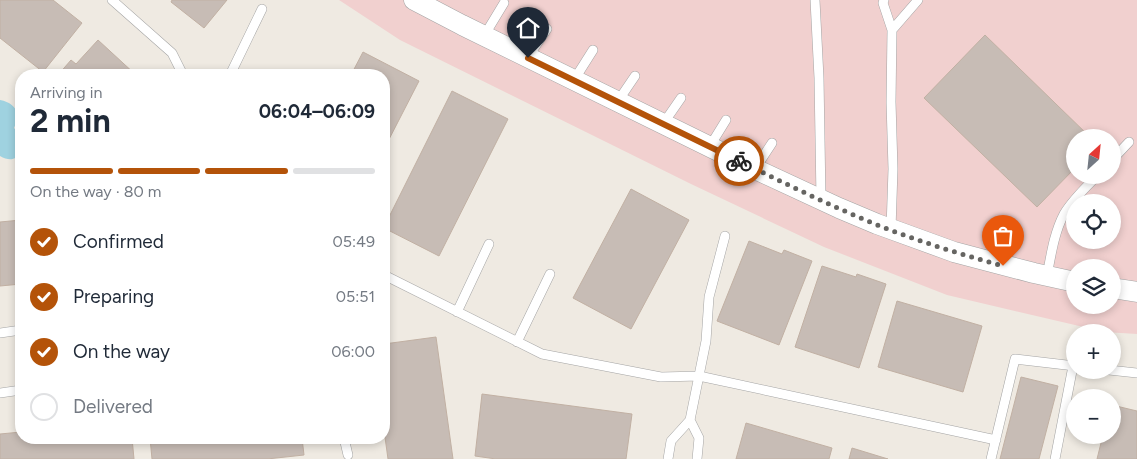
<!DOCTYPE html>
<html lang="en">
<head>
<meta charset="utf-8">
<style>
	:root { --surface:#fff; --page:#f2f2f3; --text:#1f2937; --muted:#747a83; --line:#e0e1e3; --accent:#b45309 }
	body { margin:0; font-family:Figtree,sans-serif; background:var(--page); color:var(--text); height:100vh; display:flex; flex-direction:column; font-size:19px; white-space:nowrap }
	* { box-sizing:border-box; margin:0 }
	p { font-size:16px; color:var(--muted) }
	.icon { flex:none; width:28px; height:28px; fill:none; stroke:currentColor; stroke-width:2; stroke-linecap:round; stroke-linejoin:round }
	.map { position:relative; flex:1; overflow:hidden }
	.side { position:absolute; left:15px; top:69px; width:375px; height:375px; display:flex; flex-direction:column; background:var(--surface); border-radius:20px; box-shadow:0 2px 8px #0003 }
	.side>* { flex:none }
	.needle { width:32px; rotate:27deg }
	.buttons { position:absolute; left:1066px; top:129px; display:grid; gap:10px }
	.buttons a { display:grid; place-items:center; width:55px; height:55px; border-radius:50%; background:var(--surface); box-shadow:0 2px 8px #0003; font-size:25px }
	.pin { position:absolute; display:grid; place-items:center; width:42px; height:42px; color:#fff; margin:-51px -21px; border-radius:50% 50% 50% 0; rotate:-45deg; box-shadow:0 0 5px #0007 }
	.pin .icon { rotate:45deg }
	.courier { position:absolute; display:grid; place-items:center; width:50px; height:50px; margin:-25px; border:4px solid #b45309; border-radius:50%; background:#fff; color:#222; box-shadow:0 1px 6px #0007 }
	.summary em { font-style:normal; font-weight:700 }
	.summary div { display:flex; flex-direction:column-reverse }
	.summary { display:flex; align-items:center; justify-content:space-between; height:85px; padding:0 15px }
	h1 { font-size:32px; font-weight:700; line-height:38px }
	.bar { display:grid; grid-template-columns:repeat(4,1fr); gap:8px 5px; align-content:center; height:60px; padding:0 15px }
	.bar i { height:6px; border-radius:4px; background:var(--line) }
	.bar .active { background:var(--accent) }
	.bar p { grid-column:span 4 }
	ol { padding:0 15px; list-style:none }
	li { display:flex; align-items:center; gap:15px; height:55px }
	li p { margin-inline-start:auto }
	li .icon { padding:5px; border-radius:50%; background:var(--accent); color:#fff; stroke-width:4 }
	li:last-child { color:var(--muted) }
	li i { width:28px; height:28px; border:2px solid var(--line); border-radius:50% }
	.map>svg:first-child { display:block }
	.commercial { fill:#f1d0cf; fill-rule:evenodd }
	.water { fill:#9fd2e0 }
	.building { fill:#c7bcb5; stroke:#c1b0a3 }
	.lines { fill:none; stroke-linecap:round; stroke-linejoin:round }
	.service-casing { stroke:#a4a4a4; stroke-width:10 }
	.tertiary-casing { stroke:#a4a4a4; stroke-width:21 }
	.service { stroke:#fff; stroke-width:9 }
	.tertiary { stroke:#fff; stroke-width:20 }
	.done { stroke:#666562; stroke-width:5; stroke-dasharray:0 9 }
	.route { stroke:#b45309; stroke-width:6 }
</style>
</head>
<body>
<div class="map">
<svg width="1137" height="459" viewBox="0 0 1137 459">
	<rect width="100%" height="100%" fill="#efeae2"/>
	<!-- commercial -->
	<path class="commercial" d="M339,0H1137V334L1105,332L947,295L824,247L691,184L400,40ZM1075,138H1112V175H1075ZM1075,202H1112V240H1075ZM1075,268H1112V305H1075Z"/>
	<!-- water -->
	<path class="water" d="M0,100C10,102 15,106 19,116L14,128C17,131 20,135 21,139C25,154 15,165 0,156Z"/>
	<!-- building -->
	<path class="building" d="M0,0H53L82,23L43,72L0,38Z
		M172,0H227L204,28L171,2Z
		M985,35L1091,138H1075V168L1037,207L924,98Z
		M98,40L136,75H58L71,60L76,64Z
		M363,52L419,81L384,149V75H351Z
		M452,91L508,119L439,256L384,228V227Z
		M631,189L689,220L631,329L573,298Z
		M21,220V284L0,286V222Z
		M749,241L782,254L784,250L812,261L779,345L717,321Z
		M822,266L856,277L857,274L886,284L859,368L795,347Z
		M897,301L982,326L963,392L878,367Z
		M436,337L453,459H388L384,430V344Z
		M1021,377L1058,386L1039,459H1000Z
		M482,394L632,414L626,459H496L475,456Z
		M1112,405L1137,411V459H1097L1103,435H1112Z
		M746,423L832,448L829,459H736Z
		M21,432V438H132L134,459H0V434Z
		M150,438H302L304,455L267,459H152Z
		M852,448L888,459H849Z"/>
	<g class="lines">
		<!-- service casing -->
		<g class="service-casing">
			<path id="service" d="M112,0L172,53L183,75
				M815,0L819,78L821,199
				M884,0L883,3L892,30
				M484,36L504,3
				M528,57L547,29
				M230,75L262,9
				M574,80L593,50
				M618,101L635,76
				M663,124L681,98
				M710,146L726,120
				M1112,160L1129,142
				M755,169L772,143
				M891,229L893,169L891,102L892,30L918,0
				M384,275L542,354L661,377L699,376L996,440
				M1047,276C1051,255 1054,233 1064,214C1073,199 1086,187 1098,175
				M457,312L489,244
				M0,333L21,330
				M517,342L550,274
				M1109,370L1137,373
				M0,393L21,390
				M690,420L699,438L697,459
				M344,438L348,455
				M668,459L671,441L690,420L706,341L709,297L725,236
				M991,459L1015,359L1075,366
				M1055,459L1073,366"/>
		</g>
		<!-- tertiary casing -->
		<g class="tertiary-casing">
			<path id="tertiary" d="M414,0L462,25L755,169L839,208L877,224L954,252L1034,273L1075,282
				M1112,288L1137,292"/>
		</g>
		<!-- service -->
		<use href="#service" class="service"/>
		<!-- tertiary -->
		<use href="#tertiary" class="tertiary"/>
	</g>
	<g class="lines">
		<!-- done -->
		<path class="done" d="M739,161C784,183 829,205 875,224C917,241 960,254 1003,266"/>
		<!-- route -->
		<path class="route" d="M528,58L739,161"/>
	</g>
</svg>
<div class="buttons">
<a><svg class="needle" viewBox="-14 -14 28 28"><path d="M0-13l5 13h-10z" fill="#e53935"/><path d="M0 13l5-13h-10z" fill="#747a83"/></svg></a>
<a><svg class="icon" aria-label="locate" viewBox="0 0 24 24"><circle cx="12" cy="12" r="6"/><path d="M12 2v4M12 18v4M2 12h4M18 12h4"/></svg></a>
<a><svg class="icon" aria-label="layers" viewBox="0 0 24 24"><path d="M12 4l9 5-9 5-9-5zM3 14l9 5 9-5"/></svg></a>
<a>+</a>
<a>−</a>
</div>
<div class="pin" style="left:1003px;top:266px;background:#ea580c"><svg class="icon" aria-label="bag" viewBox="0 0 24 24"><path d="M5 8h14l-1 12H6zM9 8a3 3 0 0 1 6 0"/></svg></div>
<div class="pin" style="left:528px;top:58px;background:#1f2937"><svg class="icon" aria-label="home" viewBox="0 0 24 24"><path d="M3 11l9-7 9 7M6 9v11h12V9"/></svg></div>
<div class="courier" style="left:739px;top:161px"><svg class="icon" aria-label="bike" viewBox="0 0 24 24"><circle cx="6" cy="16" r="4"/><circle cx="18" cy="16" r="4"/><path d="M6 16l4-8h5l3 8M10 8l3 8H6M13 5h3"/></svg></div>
<section class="side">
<div class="summary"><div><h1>2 min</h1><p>Arriving in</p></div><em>06:04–06:09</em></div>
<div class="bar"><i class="active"></i><i class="active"></i><i class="active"></i><i></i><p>On the way · 80 m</p></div>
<ol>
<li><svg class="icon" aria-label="check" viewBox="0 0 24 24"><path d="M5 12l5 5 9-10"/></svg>Confirmed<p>05:49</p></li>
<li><svg class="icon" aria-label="check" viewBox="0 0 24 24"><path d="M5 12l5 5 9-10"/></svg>Preparing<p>05:51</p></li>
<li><svg class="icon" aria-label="check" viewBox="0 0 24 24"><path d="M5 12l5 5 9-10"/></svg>On the way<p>06:00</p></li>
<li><i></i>Delivered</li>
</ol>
</section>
</div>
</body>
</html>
